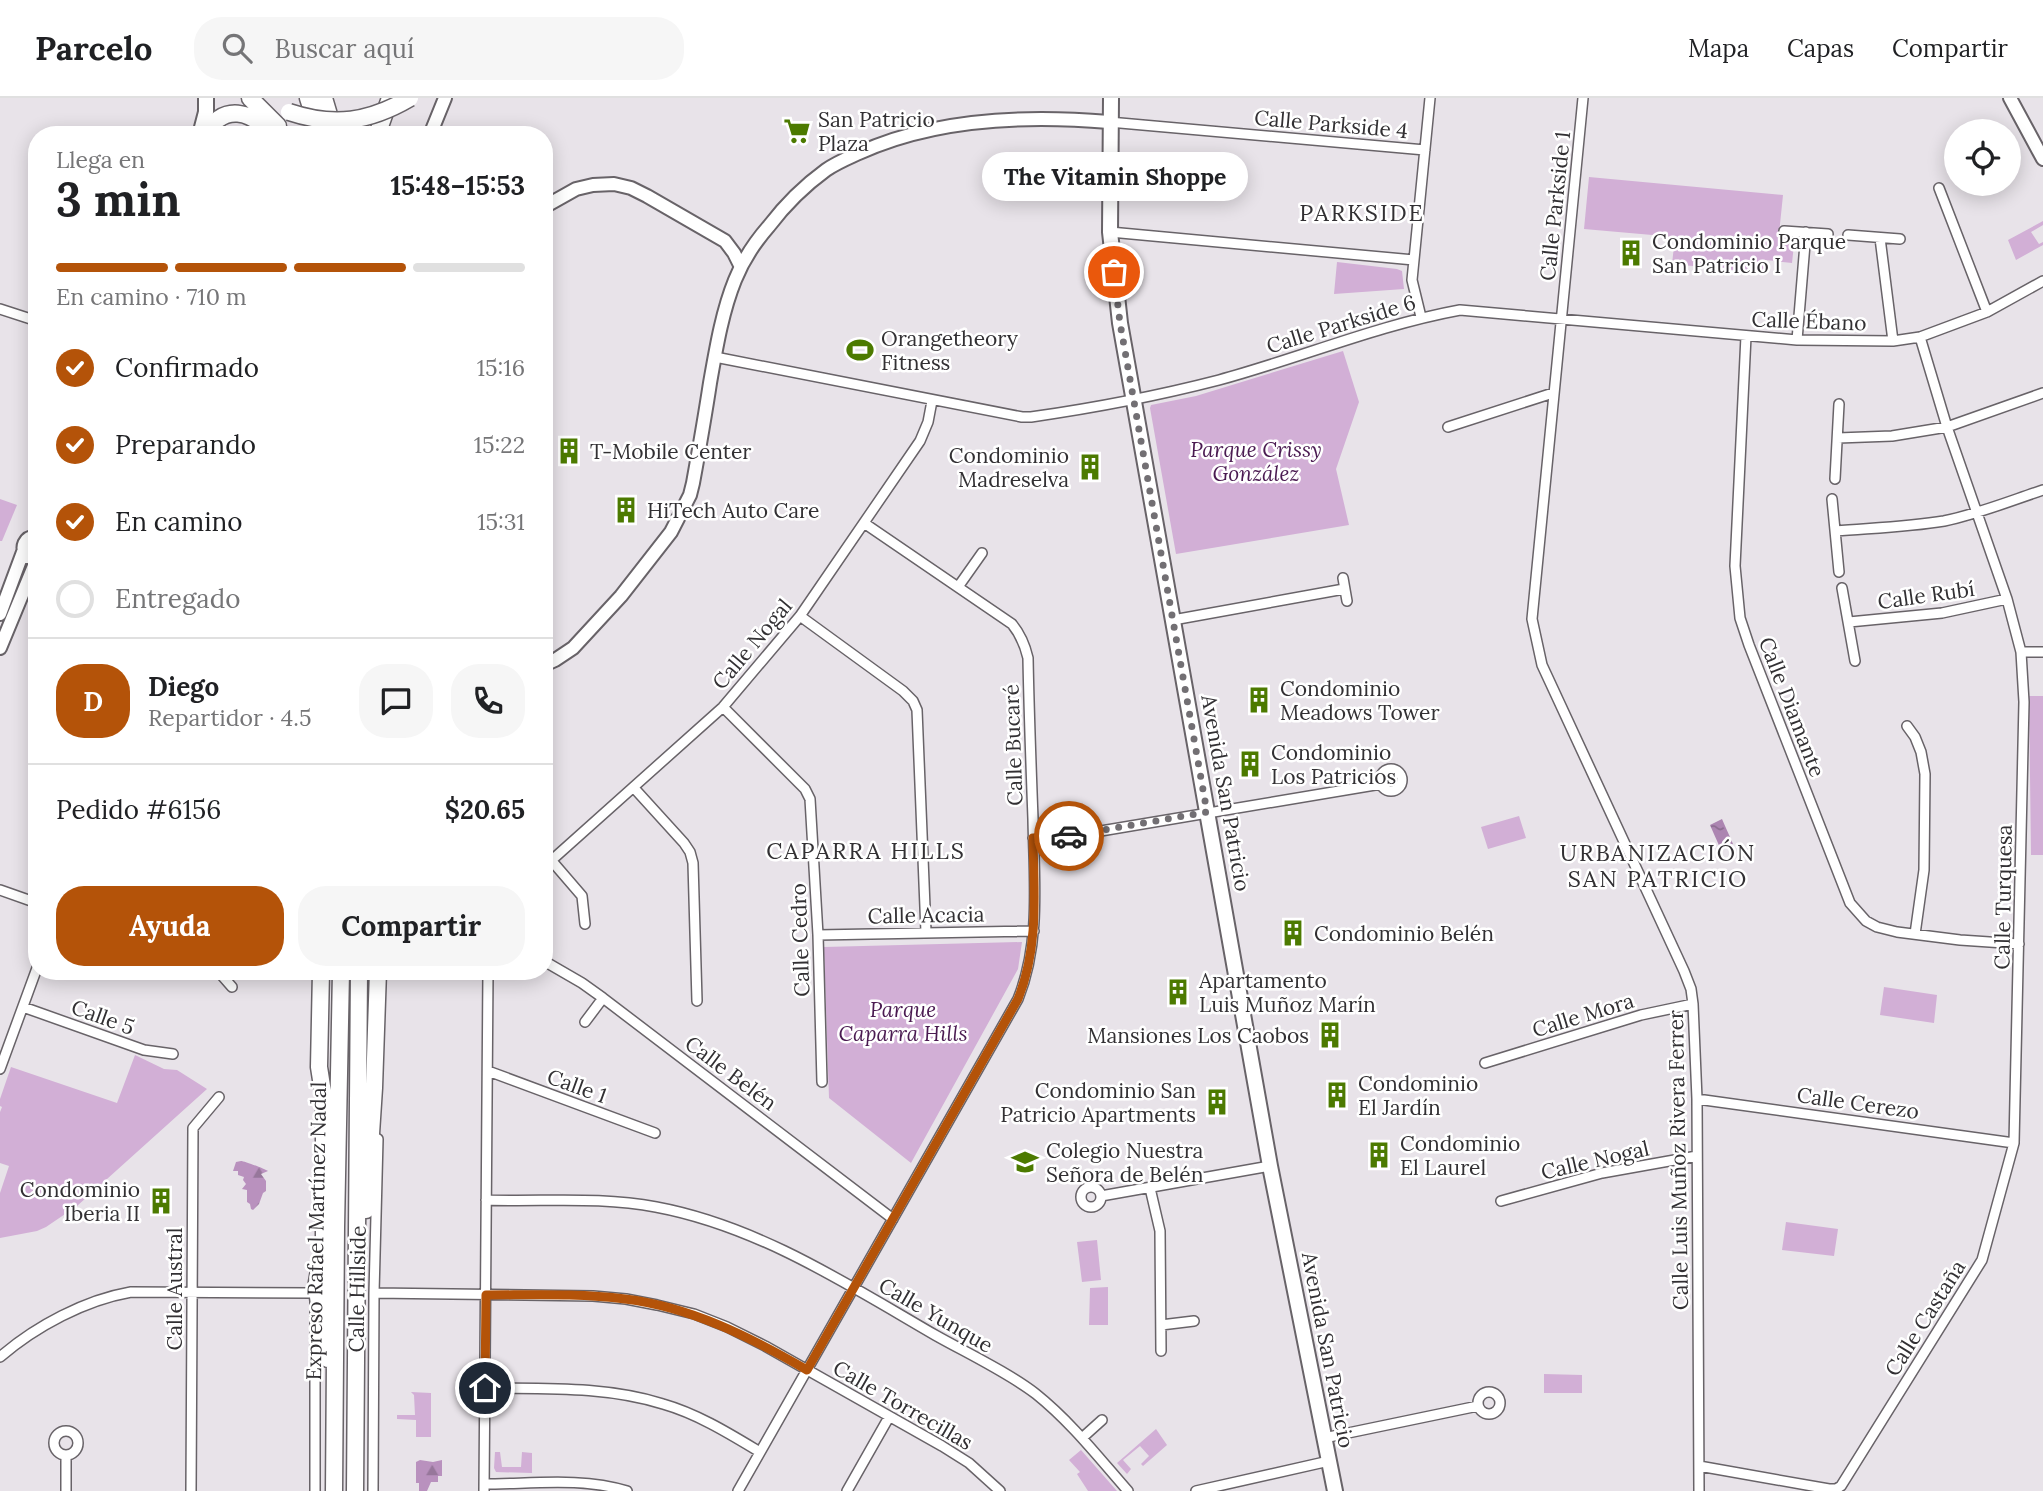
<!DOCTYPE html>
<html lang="es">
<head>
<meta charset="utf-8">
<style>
	:root { --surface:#fff; --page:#f6f6f6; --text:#202124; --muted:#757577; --line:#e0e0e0; --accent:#b45309 }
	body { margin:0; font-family:Lora,serif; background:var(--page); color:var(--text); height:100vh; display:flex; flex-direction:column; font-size:26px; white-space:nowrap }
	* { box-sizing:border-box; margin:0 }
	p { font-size:23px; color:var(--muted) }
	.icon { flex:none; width:38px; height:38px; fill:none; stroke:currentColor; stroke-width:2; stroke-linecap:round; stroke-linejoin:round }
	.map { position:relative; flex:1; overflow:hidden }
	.drawer { position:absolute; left:28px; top:28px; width:525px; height:854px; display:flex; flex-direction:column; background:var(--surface); border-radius:28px; box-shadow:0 4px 18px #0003 }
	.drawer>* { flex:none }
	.controls { position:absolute; left:1944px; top:21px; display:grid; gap:14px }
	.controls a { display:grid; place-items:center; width:77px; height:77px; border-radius:50%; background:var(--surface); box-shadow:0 4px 18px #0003; font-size:35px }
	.pin { position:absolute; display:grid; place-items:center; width:60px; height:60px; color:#fff; margin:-30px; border:4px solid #fff; border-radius:50%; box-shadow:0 2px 7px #0007 }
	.courier { position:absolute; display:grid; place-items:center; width:70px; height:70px; margin:-35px; border:5px solid #b45309; border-radius:50%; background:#fff; color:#222; box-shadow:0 2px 9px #0007 }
	.bubble { position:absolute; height:49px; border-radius:24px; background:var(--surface); box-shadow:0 4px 18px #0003; font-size:23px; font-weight:700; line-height:49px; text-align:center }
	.headline em { font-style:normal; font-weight:700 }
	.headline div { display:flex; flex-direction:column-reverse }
	.headline { display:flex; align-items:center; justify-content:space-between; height:119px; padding:0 28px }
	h1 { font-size:46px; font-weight:700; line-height:52px }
	.bar { display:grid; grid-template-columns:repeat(4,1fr); gap:10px 7px; align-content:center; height:84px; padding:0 28px }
	.bar i { height:9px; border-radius:5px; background:var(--line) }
	.bar .on { background:var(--accent) }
	.bar p { grid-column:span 4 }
	.line { display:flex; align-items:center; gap:18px; padding:0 28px; border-top:2px solid var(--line) }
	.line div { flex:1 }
	.round { display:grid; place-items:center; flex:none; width:74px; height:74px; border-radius:28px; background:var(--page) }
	ol { padding:0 28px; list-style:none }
	li { display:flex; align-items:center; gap:21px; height:77px }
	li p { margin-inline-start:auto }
	li .icon { padding:7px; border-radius:50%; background:var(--accent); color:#fff; stroke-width:4 }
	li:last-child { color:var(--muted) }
	li i { width:38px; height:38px; border:4px solid var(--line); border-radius:50% }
	.button { display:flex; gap:14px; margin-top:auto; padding:14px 28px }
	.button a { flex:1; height:80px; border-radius:28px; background:var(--accent); color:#fff; font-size:28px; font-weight:700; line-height:80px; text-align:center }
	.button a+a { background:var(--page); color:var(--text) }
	header { display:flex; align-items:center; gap:42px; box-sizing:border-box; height:98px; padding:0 35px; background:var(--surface); border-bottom:2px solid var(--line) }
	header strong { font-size:33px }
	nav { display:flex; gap:38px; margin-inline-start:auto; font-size:24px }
	.search { width:490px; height:63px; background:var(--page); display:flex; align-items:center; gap:18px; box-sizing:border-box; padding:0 24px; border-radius:28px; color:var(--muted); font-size:26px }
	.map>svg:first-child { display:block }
	.green { fill:#d2afd6 }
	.forest { fill:url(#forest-firs) }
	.water { fill:url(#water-ripples) }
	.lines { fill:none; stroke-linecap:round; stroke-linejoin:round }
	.street-casing { stroke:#686368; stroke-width:12 }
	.secondary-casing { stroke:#686368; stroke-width:16 }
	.primary-casing { stroke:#686368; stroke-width:18 }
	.highway-casing { stroke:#686368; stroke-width:19 }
	.street { stroke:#fff; stroke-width:9 }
	.secondary { stroke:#fff; stroke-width:12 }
	.primary { stroke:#fff; stroke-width:14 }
	.highway { stroke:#fff; stroke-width:16 }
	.highway-bridge-casing { stroke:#686368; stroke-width:19; stroke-linecap:butt }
	.highway-bridge { stroke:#fff; stroke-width:16 }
	.done { stroke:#726f73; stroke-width:7; stroke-dasharray:0 12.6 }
	.route { stroke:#b45309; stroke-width:9 }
	.labels { text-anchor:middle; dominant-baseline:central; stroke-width:5; stroke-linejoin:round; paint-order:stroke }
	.poi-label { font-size:21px; fill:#323033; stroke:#fff; text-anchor:start }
	.street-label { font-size:21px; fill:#323033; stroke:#fff }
	.park-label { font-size:21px; font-style:italic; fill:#4a1a51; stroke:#fff }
	.neighbourhood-label { font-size:23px; letter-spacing:2px; fill:#323033; stroke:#fff }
</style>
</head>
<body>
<header>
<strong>Parcelo</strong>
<div class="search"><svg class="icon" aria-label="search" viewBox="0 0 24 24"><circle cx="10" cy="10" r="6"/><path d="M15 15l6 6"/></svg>Buscar aquí</div>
<nav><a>Mapa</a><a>Capas</a><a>Compartir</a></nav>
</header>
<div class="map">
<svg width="2043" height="1393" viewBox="0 0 2043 1393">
	<defs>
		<pattern id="forest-firs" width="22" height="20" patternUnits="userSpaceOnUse" patternTransform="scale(1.75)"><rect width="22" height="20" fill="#b991be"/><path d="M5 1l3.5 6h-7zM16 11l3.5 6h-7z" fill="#97779b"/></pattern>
		<pattern id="water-ripples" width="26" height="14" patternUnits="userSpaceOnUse" patternTransform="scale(1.75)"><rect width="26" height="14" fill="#ac85b1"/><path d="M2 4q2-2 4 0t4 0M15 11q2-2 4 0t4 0" fill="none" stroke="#8d6d91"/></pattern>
	</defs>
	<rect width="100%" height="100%" fill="#e8e3e9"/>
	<!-- green -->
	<path class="green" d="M1589,79L1783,97L1779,136L1795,137L1792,165L1766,162L1765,175L1672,166L1675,139L1584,131Z
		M2043,123V127L2031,134L2039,146L2043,144V147L2016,162L2008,142Z
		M1337,164L1397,171L1402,173L1404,191L1334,196Z
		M1343,253L1359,304L1336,371L1349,427L1176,456L1150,310L1151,307L1196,298Z
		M0,401L17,407L2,443H0Z
		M2029,598H2043V757H2031Z
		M1519,718L1526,740L1488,751L1481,729Z
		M1022,844L1018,871L911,1065L829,1000L824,849Z
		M1884,889L1937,897L1934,925L1880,917Z
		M135,957L164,971L177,972L207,991L77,1108L46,1129L37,1133L0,1140V1095L9,1068L0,1065V1014L2,1009L0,1008V1001L11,969L117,1005Z
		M1786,1124L1838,1131L1834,1158L1782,1152Z
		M1097,1142L1101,1182L1082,1184L1077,1144Z
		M1108,1189V1227H1089L1090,1190Z
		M1544,1276L1582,1277V1295H1544Z
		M411,1294L431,1295V1339H416V1322L397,1321V1317H415L414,1297Z
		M1156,1331L1167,1347L1143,1368L1141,1366L1149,1358L1140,1348L1123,1362L1131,1371L1127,1376L1117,1365Z
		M1081,1352L1117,1393H1088L1077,1376L1080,1374L1069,1362Z
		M495,1354H500L502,1369H521L522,1354L532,1355V1375L496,1374L494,1370Z"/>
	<!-- forest -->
	<path class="forest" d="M241,1063C244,1063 265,1071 268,1073L261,1076L266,1083V1093L263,1095L259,1106L253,1112L251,1111L250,1106L247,1104V1092L242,1091L246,1086L243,1082L244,1079L238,1077V1073H233L236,1064Z
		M420,1362L433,1364L442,1362V1378H438V1384H431L427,1393H419V1385H416V1364Z"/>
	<!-- water -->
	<path class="water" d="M1722,721L1733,746L1721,752L1710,727Z"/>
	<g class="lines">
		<!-- street casing -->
		<g class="street-casing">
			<path id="street" d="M1583,0L1532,521L1542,567L1684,873L1691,891L1693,906L1697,1001L1699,1393
				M1109,24L1425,52
				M1939,90L1987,214
				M1784,133L1828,136
				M1110,134L1414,162
				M1848,137L1900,141
				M1880,140L1893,243
				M0,211L37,223
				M1421,219L1412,182L1430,0
				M1746,238L1735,468L1740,520L1749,547L1850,805L1866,823L1877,829L1897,834L1960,842L2019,846
				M1797,242L1806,134
				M715,259L1022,319H1031C1094,310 1157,298 1219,282C1300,260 1378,227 1460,212L1797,242L1893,243L1920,239L1987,214L2043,183
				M1448,329L1553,295
				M1838,340L1892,338L1947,329L2043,295
				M1835,381L1839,306
				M1832,401L1839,474
				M1836,433C1872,430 1908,429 1944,423C1978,416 2010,403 2043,392
				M1343,480L1347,503
				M958,489L982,455
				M1842,490L1855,563
				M800,518L903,593L913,603L917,612L926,834
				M1173,522L1344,491
				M1849,524L1942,515L2007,501
				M2021,554H2043
				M723,609L805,691L810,701L818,837L822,984
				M1907,628L1915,639L1921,654L1925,676L1924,772L1915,836
				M1380 682a11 11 0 1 1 22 0a11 11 0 1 1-22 0Z
				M634,690L684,745L690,754L693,765L697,903
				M1033,740L1077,737L1381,686
				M551,762L582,798L585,826
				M544,769L723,609L800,518L920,343L928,324L932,303
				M0,792L37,805
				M818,837L1034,833
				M544,863L582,885L603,900L893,1121
				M218,873L232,889
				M23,909L144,952L173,956
				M585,924L603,900
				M1485,965L1641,917L1693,906
				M0,971L37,870
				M488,973L655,1035
				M1697,1001L2014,1045
				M1081 1099a10 10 0 1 1 20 0a10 10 0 1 1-20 0Z
				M1150,1090L1160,1133L1161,1253
				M1101,1098L1270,1068
				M486,1102C543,1104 600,1098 656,1109C758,1128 847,1186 935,1237C967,1255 1009,1275 1036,1296C1071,1324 1099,1360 1128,1393
				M1501,1103L1602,1075L1697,1058
				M374,1195L593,1198L626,1201L657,1207L694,1216L727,1229L765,1248L942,1348L969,1365L1000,1393
				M1161,1227L1194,1223
				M0,1259C36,1228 85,1202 131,1194L313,1195
				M485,1290C545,1291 605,1288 663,1306C698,1316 730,1336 760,1354
				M1478 1305a11 11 0 1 1 22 0a11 11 0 1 1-22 0Z
				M54 1345a12 12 0 1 1 24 0a12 12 0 1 1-24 0Z
				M1082,1340L1102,1322
				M1324,1340L1478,1308
				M1699,1368L1829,1391H1836L1841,1388L1982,1162L2014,1045L2024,604L2021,554L2007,501L1947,329L1920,239
				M484,1386C531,1386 582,1379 627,1393
				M66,1393V1357
				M191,1393L193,1030L219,999
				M315,1393V1203L313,1187L317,1163
				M373,1393L374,1195L378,1041
				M484,1393L488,873
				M738,1393L1018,901C1041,844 1034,781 1033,721C1031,668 1029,614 1028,560C1025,547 1021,537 1012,526L864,425
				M847,1393L889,1319
				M1196,1393L1329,1363"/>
		</g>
		<!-- secondary casing -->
		<g class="secondary-casing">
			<path id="secondary" d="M2010,0L2043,61
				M430,37L445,0
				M544,109L576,91L593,87L614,86L631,90L647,98L725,143L734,155L741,169
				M27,459C20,449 24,439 37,438
				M0,516L23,454
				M0,550L36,463
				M544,567L555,562L573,550L621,498L671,434L690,397L693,385C699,352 705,318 710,285C716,251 722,214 735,182C743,162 755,144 769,128C785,107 804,88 826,72C836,65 848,60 859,55C935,20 1027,17 1109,24"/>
		</g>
		<!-- primary casing -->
		<g class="primary-casing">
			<path id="primary" d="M1111,0L1110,134L1120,225L1270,1068L1335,1393
				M200,37L206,14V0"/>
		</g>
		<!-- highway casing -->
		<g class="highway-casing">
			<path id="highway" d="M250,0L278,28
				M308,0L320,37
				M324,0L335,37
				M205,37C224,4 251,13 273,37
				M377,37L390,0
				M321,873L319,969L324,1001V1242L328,1261
				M366,1112L374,990L378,873
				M334,1393L336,1129L341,873
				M355,1393L359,873"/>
		</g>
		<!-- street -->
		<use href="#street" class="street"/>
		<!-- secondary -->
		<use href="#secondary" class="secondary"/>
		<!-- primary -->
		<use href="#primary" class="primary"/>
		<!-- highway -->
		<use href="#highway" class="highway"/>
		<!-- highway-bridge casing -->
		<g class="highway-bridge-casing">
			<path id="highway-bridge" d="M289,14C334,29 369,24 410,0"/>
		</g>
		<!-- highway-bridge -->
		<use href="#highway-bridge" class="highway-bridge"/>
	</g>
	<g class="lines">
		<!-- done -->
		<path class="done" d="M1069,738L1207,714L1120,225L1114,174"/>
		<!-- route -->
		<path class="route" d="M485,1290L486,1197C532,1197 579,1195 625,1201C691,1209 750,1239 807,1272L1018,901C1039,849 1034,795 1033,740L1069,738"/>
	</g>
	<!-- icons -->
	<defs>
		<g id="supermarket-bare" transform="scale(2.1)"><path d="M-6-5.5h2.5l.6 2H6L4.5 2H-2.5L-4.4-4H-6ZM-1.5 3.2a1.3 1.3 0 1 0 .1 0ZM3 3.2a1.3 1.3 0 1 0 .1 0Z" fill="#4c7a00" stroke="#fff" stroke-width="2.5" paint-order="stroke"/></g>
		<g id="building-bare" transform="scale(2.1)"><path d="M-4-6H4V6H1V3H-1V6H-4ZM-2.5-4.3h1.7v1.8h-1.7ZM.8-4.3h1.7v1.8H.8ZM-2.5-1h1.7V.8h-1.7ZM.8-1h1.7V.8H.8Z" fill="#4c7a00" stroke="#fff" stroke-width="2.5" paint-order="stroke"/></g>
		<g id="stadium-bare" transform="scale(2.1)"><path d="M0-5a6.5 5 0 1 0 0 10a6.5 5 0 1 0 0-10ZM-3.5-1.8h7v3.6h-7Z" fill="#4c7a00" stroke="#fff" stroke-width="2.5" paint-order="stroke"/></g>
		<g id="school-bare" transform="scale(2.1)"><path d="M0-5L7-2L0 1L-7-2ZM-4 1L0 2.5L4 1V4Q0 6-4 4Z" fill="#4c7a00" stroke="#fff" stroke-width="2.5" paint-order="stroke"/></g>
	</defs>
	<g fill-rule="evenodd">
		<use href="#supermarket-bare" x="797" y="33"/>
		<use href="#building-bare" x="1631" y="155"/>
		<use href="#stadium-bare" x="860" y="252"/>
		<use href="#building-bare" x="569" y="353"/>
		<use href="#building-bare" x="1090" y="369"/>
		<use href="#building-bare" x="626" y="412"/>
		<use href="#building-bare" x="1259" y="602"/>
		<use href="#building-bare" x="1250" y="666"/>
		<use href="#building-bare" x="1293" y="835"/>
		<use href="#building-bare" x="1178" y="894"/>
		<use href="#building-bare" x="1330" y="937"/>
		<use href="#building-bare" x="1337" y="997"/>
		<use href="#building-bare" x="1217" y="1004"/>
		<use href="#building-bare" x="1379" y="1057"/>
		<use href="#school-bare" x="1025" y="1064"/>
		<use href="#building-bare" x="161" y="1103"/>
	</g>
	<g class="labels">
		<!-- poi labels -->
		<g class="poi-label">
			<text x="818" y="21">San Patricio<tspan x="818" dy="24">Plaza</tspan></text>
			<text x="1652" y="143">Condominio Parque<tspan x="1652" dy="24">San Patricio I</tspan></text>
			<text x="881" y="240">Orangetheory<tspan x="881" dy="24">Fitness</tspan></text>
			<text x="590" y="353">T-Mobile Center</text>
			<text x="1069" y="357" text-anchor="end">Condominio<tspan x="1069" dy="24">Madreselva</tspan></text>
			<text x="647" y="412">HiTech Auto Care</text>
			<text x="1280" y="590">Condominio<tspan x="1280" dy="24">Meadows Tower</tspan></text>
			<text x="1271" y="654">Condominio<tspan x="1271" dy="24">Los Patricios</tspan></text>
			<text x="1314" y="835">Condominio Belén</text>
			<text x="1199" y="882">Apartamento<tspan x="1199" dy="24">Luis Muñoz Marín</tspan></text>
			<text x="1309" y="937" text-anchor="end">Mansiones Los Caobos</text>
			<text x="1358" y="985">Condominio<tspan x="1358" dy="24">El Jardín</tspan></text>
			<text x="1196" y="992" text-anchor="end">Condominio San<tspan x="1196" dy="24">Patricio Apartments</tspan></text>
			<text x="1400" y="1045">Condominio<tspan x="1400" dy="24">El Laurel</tspan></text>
			<text x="1046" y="1052">Colegio Nuestra<tspan x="1046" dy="24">Señora de Belén</tspan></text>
			<text x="140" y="1091" text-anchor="end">Condominio<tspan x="140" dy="24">Iberia II</tspan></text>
		</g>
		<!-- street labels -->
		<g class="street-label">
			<text transform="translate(1331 26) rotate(5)">Calle Parkside 4</text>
			<text transform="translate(1555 108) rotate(-84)">Calle Parkside 1</text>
			<text transform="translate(1809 223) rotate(2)">Calle Ébano</text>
			<text transform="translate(1341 226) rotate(-17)">Calle Parkside 6</text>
			<text transform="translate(1926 497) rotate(-8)">Calle Rubí</text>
			<text transform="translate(752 546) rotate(-50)">Calle Nogal</text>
			<text transform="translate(1792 609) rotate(69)">Calle Diamante</text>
			<text transform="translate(1013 647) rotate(-92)">Calle Bucaré</text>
			<text transform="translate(1226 695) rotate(80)">Avenida San Patricio</text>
			<text transform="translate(2003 799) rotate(-89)">Calle Turquesa</text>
			<text transform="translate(926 817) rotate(-1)">Calle Acacia</text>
			<text transform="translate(800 842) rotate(-92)">Calle Cedro</text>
			<text transform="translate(1583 917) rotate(-17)">Calle Mora</text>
			<text transform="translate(103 919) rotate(20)">Calle 5</text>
			<text transform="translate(731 975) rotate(37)">Calle Belén</text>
			<text transform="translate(577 988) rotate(20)">Calle 1</text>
			<text transform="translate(1858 1005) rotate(8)">Calle Cerezo</text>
			<text transform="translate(1595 1062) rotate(-13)">Calle Nogal</text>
			<text transform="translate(1678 1062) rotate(-91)">Calle Luis Muñoz Rivera Ferrer</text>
			<text transform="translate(316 1133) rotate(-89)">Expreso Rafael Martínez Nadal</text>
			<text transform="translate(174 1191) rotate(-90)">Calle Austral</text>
			<text transform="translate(357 1191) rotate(-89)">Calle Hillside</text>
			<text transform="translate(936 1217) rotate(30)">Calle Yunque</text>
			<text transform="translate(1925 1220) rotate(-58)">Calle Castaña</text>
			<text transform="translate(1328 1252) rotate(79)">Avenida San Patricio</text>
			<text transform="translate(903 1307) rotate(30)">Calle Torrecillas</text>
		</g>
		<!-- park labels -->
		<g class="park-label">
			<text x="1256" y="351">Parque Crissy<tspan x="1256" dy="24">González</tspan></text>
			<text x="903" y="911">Parque<tspan x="903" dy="24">Caparra Hills</tspan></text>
		</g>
		<!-- neighbourhood labels -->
		<g class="neighbourhood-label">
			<text x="1362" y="114">PARKSIDE</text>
			<text x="866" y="752">CAPARRA HILLS</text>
			<text x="1658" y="754">URBANIZACIÓN<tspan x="1658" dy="26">SAN PATRICIO</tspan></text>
		</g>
	</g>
</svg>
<div class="controls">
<a><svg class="icon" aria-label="locate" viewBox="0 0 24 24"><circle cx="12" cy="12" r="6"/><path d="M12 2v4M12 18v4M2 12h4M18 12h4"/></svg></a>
</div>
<div class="pin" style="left:1114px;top:174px;background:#ea580c"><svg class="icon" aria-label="bag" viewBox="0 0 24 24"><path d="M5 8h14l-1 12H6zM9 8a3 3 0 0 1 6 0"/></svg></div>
<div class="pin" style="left:485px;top:1290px;background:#1f2937"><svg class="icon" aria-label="home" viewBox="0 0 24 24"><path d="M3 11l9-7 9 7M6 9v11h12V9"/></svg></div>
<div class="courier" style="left:1069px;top:738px"><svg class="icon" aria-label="car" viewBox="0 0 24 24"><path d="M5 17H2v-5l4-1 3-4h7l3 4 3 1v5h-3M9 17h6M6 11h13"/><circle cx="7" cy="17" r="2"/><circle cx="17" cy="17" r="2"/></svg></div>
<div class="bubble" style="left:982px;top:54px;width:266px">The Vitamin Shoppe</div>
<section class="drawer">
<div class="headline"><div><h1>3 min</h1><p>Llega en</p></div><em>15:48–15:53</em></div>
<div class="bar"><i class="on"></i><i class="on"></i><i class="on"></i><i></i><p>En camino · 710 m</p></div>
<ol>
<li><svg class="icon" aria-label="check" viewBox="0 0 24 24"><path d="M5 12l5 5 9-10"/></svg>Confirmado<p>15:16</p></li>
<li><svg class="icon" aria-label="check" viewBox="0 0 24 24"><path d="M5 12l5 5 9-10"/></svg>Preparando<p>15:22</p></li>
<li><svg class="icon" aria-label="check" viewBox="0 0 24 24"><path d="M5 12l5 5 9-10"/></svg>En camino<p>15:31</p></li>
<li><i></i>Entregado</li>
</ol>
<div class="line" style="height:126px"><b class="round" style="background:var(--accent);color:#fff">D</b><div><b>Diego</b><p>Repartidor · 4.5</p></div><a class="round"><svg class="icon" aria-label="chat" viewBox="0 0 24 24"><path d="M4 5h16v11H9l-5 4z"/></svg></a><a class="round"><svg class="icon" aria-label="phone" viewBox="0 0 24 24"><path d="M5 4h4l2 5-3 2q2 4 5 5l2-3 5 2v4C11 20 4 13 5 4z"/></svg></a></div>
<div class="line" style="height:91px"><div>Pedido #6156</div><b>$20.65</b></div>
<div class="button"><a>Ayuda</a><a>Compartir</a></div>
</section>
</div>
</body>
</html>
